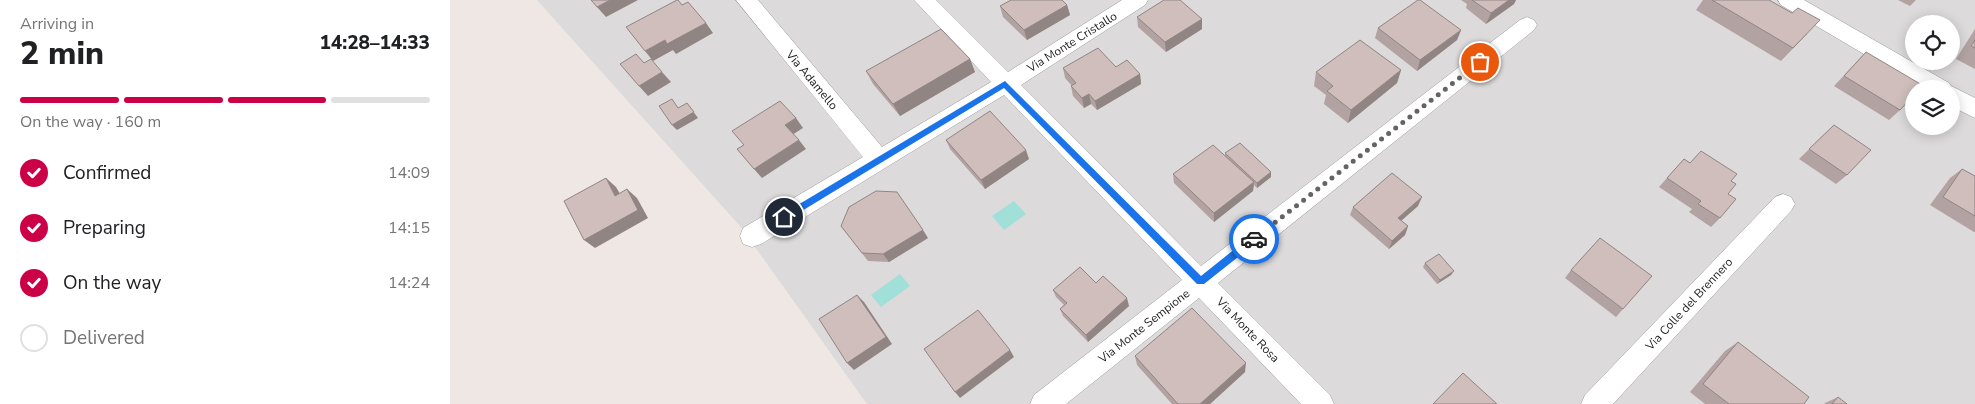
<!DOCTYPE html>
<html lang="en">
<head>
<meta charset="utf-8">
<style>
	:root { --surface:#fff; --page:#f6f6f6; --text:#202124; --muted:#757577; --line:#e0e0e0; --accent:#cb0046 }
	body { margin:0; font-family:"Nunito Sans",sans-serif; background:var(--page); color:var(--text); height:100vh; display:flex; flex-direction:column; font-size:19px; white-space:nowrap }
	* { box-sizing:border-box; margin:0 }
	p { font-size:16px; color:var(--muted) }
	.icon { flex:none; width:28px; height:28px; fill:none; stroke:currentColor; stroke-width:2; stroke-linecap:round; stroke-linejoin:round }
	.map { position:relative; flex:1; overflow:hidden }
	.sheet { display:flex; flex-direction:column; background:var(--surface); width:450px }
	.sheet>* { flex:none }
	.fabs { position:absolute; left:1455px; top:15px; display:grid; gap:10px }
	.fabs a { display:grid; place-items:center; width:55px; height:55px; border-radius:50%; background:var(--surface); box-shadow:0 2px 12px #0003; font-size:25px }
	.pin { position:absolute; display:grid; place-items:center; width:42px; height:42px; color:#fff; margin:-21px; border:2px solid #fff; border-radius:50%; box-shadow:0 1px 5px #0007 }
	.courier { position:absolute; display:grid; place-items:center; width:50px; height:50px; margin:-25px; border:4px solid #1a73e8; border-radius:50%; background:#fff; color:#222; box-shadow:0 1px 6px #0007 }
	.overview em { font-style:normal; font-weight:800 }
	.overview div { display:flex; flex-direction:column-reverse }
	.overview { display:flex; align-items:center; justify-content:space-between; height:85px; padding:0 20px }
	h1 { font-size:32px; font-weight:800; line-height:38px }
	.bar { display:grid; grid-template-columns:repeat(4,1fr); gap:8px 5px; align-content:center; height:60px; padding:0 20px }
	.bar i { height:6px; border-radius:4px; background:var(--line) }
	.bar .on { background:var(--accent) }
	.bar p { grid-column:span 4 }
	ol { padding:0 20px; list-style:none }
	li { display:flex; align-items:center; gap:15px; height:55px }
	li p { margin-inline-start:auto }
	li .icon { padding:5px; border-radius:50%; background:var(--accent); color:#fff; stroke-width:4 }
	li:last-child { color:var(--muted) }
	li i { width:28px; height:28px; border:2px solid var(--line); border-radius:50% }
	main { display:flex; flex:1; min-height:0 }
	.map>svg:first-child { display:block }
	.residential { fill:#dcdadb; fill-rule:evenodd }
	.water { fill:#a0e0d8 }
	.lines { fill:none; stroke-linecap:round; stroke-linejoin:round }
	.minor-casing { stroke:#9a9a9a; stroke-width:1 }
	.minor { fill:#fff; fill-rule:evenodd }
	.wall { fill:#b2a3a2 }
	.shaded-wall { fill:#918584 }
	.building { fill:#cfbebc; stroke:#918584 }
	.route { fill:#1a73e8 }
	.done { stroke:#666462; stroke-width:5; stroke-dasharray:0 9 }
	.labels { text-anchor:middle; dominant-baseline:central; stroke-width:5; stroke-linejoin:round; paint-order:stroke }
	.street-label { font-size:12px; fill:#1d1d1d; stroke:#fff }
</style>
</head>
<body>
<main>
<section class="sheet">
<div class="overview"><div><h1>2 min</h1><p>Arriving in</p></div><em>14:28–14:33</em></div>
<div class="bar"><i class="on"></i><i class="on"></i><i class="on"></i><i></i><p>On the way · 160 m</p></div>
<ol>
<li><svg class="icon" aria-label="check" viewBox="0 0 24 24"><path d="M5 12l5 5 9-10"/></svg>Confirmed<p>14:09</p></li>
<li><svg class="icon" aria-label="check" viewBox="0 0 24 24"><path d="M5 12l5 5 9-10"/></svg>Preparing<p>14:15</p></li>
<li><svg class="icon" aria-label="check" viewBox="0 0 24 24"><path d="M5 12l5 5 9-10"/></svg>On the way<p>14:24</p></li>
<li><i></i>Delivered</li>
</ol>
</section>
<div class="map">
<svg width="1525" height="404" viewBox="0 0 1525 404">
	<rect width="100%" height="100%" fill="#efe7e3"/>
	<!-- residential -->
	<path class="residential" d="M87,0H1525V404H417L290,226ZM1464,24H1501V61H1464ZM1464,89H1501V126H1464Z"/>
	<!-- water -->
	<path class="water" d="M564,201L576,214L554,230L542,216Z
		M450,274L460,286L431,307L421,295Z"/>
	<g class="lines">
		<!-- minor casing -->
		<g class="minor-casing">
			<path id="minor" d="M286,0H308L432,147L541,82L464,0H486L558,72L672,0H698L695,5L571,85L751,266L1070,20L1077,17L1084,20L1087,25L1084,30L768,283L880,395L884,404H851L749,298L616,404H580L584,395L732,280L554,95L311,244L302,247L293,244L290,236L293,228L413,157Z
				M1328,0H1354L1499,83L1501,86L1525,98V118L1501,106V89H1473L1331,5Z
				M1333,194L1341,197L1345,204L1341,211L1163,404H1131L1135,395L1325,197Z"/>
		</g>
		<!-- minor -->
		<use href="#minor" class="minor"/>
	</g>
	<!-- wall -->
	<path class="wall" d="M1011,0H1066L1064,4L1036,24L1016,8L1017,4Z
		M1253,0H1319L1357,34L1331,61L1246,10Z
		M1448,0H1466L1460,6Z
		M617,5L620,15L577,40L553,17L550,6Z
		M687,17L752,19V29L716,52L688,27Z
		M928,28L1011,30L1007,40L967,71L925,38Z
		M1525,29V69L1506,59Z
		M1416,52L1450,110L1439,120L1384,86Z
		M520,59L525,72L450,116L423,84L416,71Z
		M666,67L690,74L691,84L647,110L641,104L634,108L623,96L621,86H622L615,78L613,68Z
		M951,70L947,83L898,123L874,104L876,95L864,86L866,72Z
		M1384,125L1397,175L1386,184L1349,159Z
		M496,140L579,159L535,189L500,149Z
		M775,153L821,172V177L807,188L804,185L803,191L764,222L724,183L723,174L775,156Z
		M1234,159L1240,163L1281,181L1278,194L1270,218L1261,227L1239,212L1242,209L1209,187Z
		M1512,169L1525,176V232H1524L1480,205L1500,178Z
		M968,206L951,221L958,226L955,235L939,249L900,215L903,207Z
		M391,226L478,238L439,262L418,261Z
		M975,263L1001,275L987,284L973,267Z
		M1121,270L1173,309L1166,317L1115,278Z
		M646,283L679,306L638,342L613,316L610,309L614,305L606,297L603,290Z
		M1288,342L1354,404H1255L1240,392L1275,351Z
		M685,356L795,372L760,404H722L687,365Z
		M1388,397L1397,404H1374L1375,403Z"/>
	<!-- shaded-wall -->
	<path class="shaded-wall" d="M160,0H188L156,17L147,7Z
		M1059,0H1066L1064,4L1036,24L1041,13Z
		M617,5L620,15L577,40L574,30Z
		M752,19V29L716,52L715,42Z
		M256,23L263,33L226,54L223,50L203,61L195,51L215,40Z
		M1011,30L1007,40L967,71L970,60Z
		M520,59L525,72L450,116L443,104Z
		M951,70L947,83L898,123L901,110Z
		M212,72L221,82L198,96L189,86Z
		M690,74L691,84L647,110L645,101Z
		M639,94L641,104L634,108L632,98Z
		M237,103L248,118L227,130L222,125Z
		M346,118L353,128L342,135L335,125Z
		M349,140L356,149L312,178L304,169Z
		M576,150L579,159L535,189L531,180Z
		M821,172V177L807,188V183Z
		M156,178L166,187L176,204L165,196Z
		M804,182L803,191L764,222V213Z
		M177,189L187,198L198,218L145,248L134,240Z
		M972,197L968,206L945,226L948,218Z
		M958,226L955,235L939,249L942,241Z
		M473,230L478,238L439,262L433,254Z
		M1004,271L1001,275L987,284L990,280Z
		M407,295L414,302L442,344L404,370L397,363Z
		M677,298L679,306L638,342L636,335Z
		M560,350L564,357L510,398L505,392Z
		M796,363L795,372L760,404H750Z"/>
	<!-- building -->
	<path class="building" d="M141,0H160L147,7Z
		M227,0H228L232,5L238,2L256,23L217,44L215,40L195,51L176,27Z
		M561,0H612L617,5L574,30L550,6Z
		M714,0H730L752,19L715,42L687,17Z
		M968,0H970L1011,30L970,60L928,28Z
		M1022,0H1059L1041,13Z
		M1262,0H1319L1342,13L1348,8L1370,20L1343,48Z
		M491,29L520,59L443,104L416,71Z
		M910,40L951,70L901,110L877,91L883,86L866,72Z
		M1525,40V48L1521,46Z
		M648,48L666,67L677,60L690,74L645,101L639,94L632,98L621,86L626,83L613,68Z
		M1416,52L1472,85L1469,89H1464V95L1450,110L1394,76Z
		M186,54L194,63L201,59L212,72L189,86L170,64Z
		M222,99L228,108L237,103L244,112L222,125L209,106Z
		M330,101L346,118L335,125L349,140L304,169L287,149L294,145L282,131Z
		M540,111L576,150L531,180L496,140Z
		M1384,125L1421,150L1397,175L1359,149Z
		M790,143L821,172L807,183L775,153Z
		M763,145L804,182L764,213L723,174Z
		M1251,151L1287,174L1281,181L1286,184L1278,194L1286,199L1270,218L1248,204L1251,201L1217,178L1234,159L1240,163Z
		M1512,169L1525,176V216L1493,197Z
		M942,173L972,197L948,218L958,226L942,241L903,207Z
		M156,178L165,196L177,189L188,210L134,240L114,201Z
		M426,191L447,192L473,230L433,254L412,253L391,226L399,207Z
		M1150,238L1202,276L1173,309L1121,270Z
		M989,254L1004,271L990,280L975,263Z
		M630,267L646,283L653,276L677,298L636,335L610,309L617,303L603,290Z
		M407,295L436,337L397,363L369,319Z
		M742,308L796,363L750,404H728L685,356Z
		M528,310L560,350L505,392L474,349Z
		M1288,342L1359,397L1354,404H1279L1253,384Z
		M1013,373L1047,404H983Z
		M1388,397L1397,404H1382Z"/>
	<!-- route -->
	<path class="route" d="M555,81L751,276L801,236H807V242L754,284H747L554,88L337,220H331V215Z"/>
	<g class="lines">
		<!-- done -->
		<path class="done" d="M804,239L1030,62"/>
	</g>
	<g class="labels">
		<!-- street labels -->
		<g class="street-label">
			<text transform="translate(622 42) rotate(-32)">Via Monte Cristallo</text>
			<text transform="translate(362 80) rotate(50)">Via Adamello</text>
			<text transform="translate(1239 304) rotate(-47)">Via Colle del Brennero</text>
			<text transform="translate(694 326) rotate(-38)">Via Monte Sempione</text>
			<text transform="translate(798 330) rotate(46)">Via Monte Rosa</text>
		</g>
	</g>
</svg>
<div class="fabs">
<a><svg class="icon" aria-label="locate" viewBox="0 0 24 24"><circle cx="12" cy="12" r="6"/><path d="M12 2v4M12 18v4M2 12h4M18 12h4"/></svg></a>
<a><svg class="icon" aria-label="layers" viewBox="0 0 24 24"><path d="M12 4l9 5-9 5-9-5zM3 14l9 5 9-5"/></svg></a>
</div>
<div class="pin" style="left:1030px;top:62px;background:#ea580c"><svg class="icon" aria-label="bag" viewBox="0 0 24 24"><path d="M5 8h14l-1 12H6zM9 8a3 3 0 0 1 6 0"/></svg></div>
<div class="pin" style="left:334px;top:217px;background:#1f2937"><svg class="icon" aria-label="home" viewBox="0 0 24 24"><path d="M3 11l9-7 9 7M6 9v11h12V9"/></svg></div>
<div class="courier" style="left:804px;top:239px"><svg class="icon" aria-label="car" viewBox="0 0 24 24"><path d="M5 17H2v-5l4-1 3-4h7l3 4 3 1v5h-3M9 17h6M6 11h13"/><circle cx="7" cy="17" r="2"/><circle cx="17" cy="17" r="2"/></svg></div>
</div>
</main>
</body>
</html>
